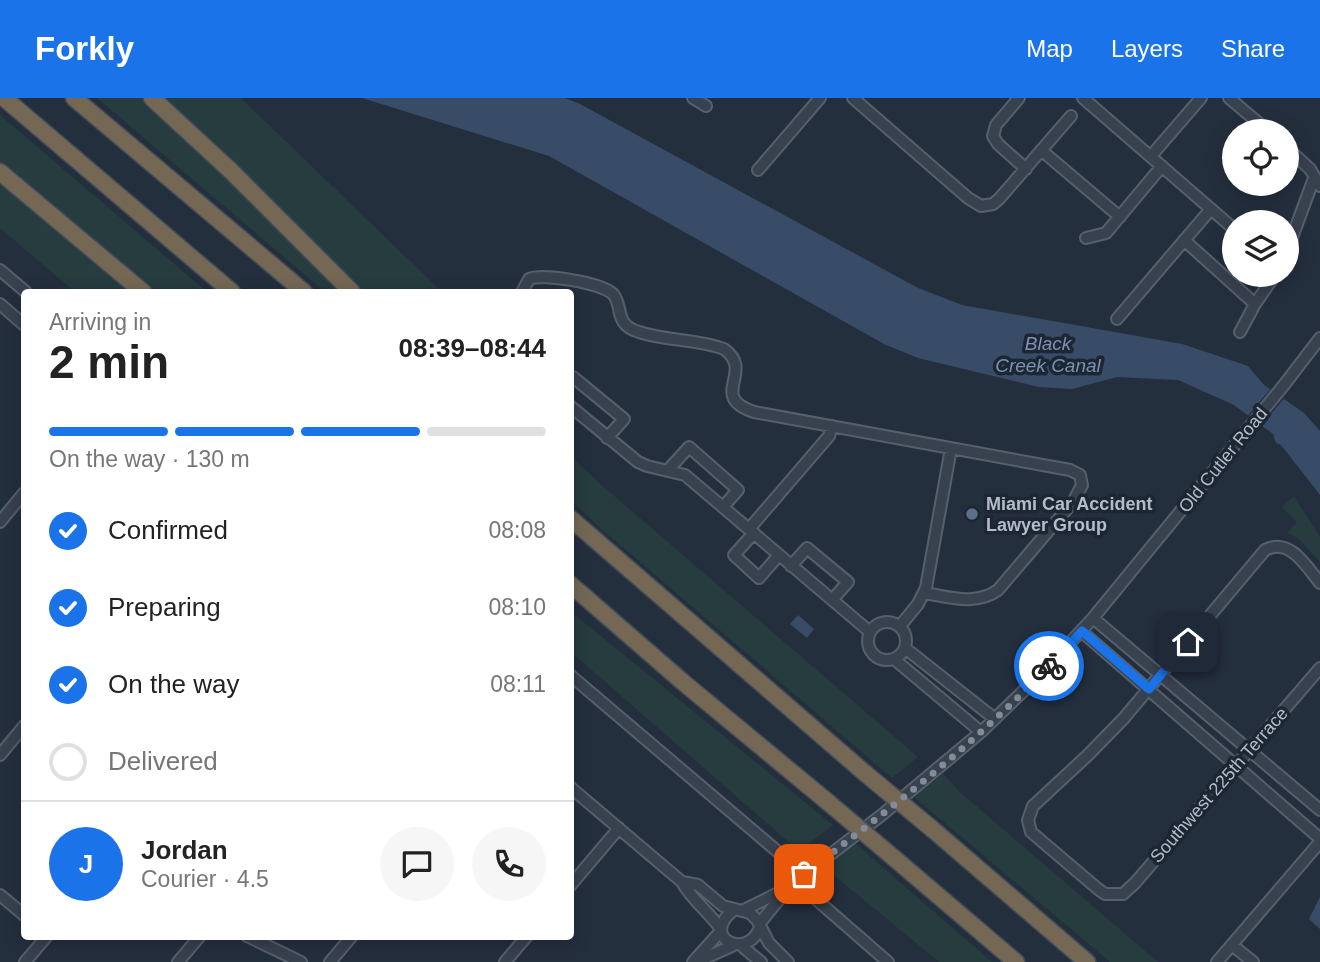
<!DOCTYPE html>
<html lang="en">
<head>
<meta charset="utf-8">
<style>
	:root { --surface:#fff; --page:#f6f6f6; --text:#222; --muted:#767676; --line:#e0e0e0; --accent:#1a73e8 }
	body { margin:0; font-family:Arial,sans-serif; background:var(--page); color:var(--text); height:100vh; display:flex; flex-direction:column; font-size:26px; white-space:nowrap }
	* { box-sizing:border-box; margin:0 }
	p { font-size:23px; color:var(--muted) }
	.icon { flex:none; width:38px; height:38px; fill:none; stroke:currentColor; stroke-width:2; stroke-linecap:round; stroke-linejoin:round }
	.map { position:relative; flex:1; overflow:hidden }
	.details { position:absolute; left:21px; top:191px; width:553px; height:651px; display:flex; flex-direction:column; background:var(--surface); border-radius:7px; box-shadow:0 4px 18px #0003 }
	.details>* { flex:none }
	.fabs { position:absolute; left:1222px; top:21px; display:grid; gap:14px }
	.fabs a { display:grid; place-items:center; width:77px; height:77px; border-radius:50%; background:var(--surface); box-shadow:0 4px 18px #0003; font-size:35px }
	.pin { position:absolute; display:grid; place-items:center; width:60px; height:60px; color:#fff; margin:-30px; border-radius:14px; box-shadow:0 4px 10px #0006 }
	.courier { position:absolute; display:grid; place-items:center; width:70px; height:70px; margin:-35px; border:5px solid #1a73e8; border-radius:50%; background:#fff; color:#222; box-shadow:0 2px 9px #0007 }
	.overview em { font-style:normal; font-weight:700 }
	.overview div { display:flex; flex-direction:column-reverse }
	.overview { display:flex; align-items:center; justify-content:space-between; height:119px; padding:0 28px }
	h1 { font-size:46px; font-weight:700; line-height:52px }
	.bar { display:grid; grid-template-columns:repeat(4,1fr); gap:10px 7px; align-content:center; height:84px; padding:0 28px }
	.bar i { height:9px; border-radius:5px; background:var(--line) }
	.bar .current { background:var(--accent) }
	.bar p { grid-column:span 4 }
	.line { display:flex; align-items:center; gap:18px; padding:0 28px; border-top:2px solid var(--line) }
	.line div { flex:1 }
	.round { display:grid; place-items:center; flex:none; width:74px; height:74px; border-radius:37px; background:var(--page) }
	ol { padding:0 28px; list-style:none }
	li { display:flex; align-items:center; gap:21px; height:77px }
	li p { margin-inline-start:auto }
	li .icon { padding:7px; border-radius:50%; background:var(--accent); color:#fff; stroke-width:4 }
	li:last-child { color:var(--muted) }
	li i { width:38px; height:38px; border:4px solid var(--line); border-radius:50% }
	header { display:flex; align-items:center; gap:42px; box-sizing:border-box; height:98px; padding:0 35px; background:var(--accent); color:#fff }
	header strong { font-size:33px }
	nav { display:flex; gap:38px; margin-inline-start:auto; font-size:24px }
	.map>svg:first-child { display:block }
	.green { fill:#263c3f }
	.water { fill:#394c67 }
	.pier { fill:#242f3e }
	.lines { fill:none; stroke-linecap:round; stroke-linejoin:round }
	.minor-casing { stroke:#565f6c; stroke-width:14 }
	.highway-casing { stroke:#434c59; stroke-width:19 }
	.minor { stroke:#38414e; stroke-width:10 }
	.highway { stroke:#746855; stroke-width:16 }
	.highway-bridge-casing { stroke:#434c59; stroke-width:19; stroke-linecap:butt }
	.highway-bridge { stroke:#746855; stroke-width:16 }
	.done { stroke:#828b98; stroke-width:7; stroke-dasharray:0 12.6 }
	.route { stroke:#1a73e8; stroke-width:9 }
	.service-dot { fill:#5c6f8a; stroke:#1d2633; stroke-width:2.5 }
	.labels { text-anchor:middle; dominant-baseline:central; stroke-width:7; stroke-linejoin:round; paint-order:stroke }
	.street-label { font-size:18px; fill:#b4bcc9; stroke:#1d2633 }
	.poi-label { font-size:18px; font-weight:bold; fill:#b4bcc9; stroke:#1d2633; text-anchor:start }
	.water-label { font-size:19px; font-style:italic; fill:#7c92b1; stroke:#1d2633 }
</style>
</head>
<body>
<header>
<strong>Forkly</strong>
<nav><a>Map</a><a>Layers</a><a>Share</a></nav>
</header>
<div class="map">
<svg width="1320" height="864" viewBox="0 0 1320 864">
	<rect width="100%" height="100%" fill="#242f3e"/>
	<!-- green -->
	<path class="green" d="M97,0H144L192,41L347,194H325Z
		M163,0H241L442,194H359Z
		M0,17L207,194H148L0,68Z
		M0,83L135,194H75L0,130Z
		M570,357L598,384L918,659L892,680L597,427L571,403Z
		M1294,398L1320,439V464L1298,440L1287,435L1297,424L1282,409Z
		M570,513L833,727L799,753L571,554Z
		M943,676L961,695L1158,864H1110L914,699Z
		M855,745L992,864H939L824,769Z"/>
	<!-- water -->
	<path class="water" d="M362,0H565L580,6L918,190L962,207L1182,246L1248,268L1264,287L1304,315L1320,333V397L1281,347L1276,345L1273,336L1234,307L1178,282L1117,279L1072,291L1039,289L918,260L884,246L549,58Z
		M798,517L814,531L807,540L790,526Z
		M1320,799V831L1309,821Z"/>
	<!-- pier -->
	<path class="pier" d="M1272,289L1286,298L1259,330L1246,320Z"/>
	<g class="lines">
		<!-- minor casing -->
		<g class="minor-casing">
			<path id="minor" d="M693,0L706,8
				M853,0L968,100L981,108L993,106L999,101L1071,18
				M1019,0L996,27L993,38L998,46L1026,71
				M1083,0L1234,131
				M1229,0L1268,33
				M1286,49L1310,71L1320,88
				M1041,52L1120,119
				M1151,58L1201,0
				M758,72L820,0
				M1086,140L1106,135L1162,68
				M1184,142L1255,206
				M1286,156L1314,80
				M0,172L26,194
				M522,194L529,181C543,175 602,185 613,196C624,209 613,226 639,234C666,243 697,241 724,251C756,274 707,298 754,314L1070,372L1080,377L1082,387L1073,404L998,492C976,508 950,499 924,495
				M0,206L24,227
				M1117,221L1211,111
				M1240,234L1255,206L1275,177
				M570,282L573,279L624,321L607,340
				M570,308L638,364L647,368L685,377L870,534
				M668,372L689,349L738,392L723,409
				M0,424L24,395
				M749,431L829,338L832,328
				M754,435L734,457L759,480L779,457
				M791,468L807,450L848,484L832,502
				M1320,485C1306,468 1290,439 1265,452L1124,620L1088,657L1033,708L1028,722L1031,734L1098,791L1105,796H1123L1135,785L1320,570
				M1093,520L1320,712
				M868 543a19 19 0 1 1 38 0a19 19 0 1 1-38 0Z
				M900,528L918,506L926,490L951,350
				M1081,533L1317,738
				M905,550L995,621
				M894,561L981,634
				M570,577L804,776
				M0,657L24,628
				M570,689L682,784C692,802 708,813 720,830
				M795,783L888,864
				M682,784L698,787L723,808L750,815L757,822L769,845L788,864
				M570,788L619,730
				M0,797L24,817
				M735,811C697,839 748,864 760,829
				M744,812L784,792L883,716L981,634L1044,573L1093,520L1284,287L1320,240
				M759,826L781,799L784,792
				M247,838L301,864
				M1232,847L1253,864
				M744,850L761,864
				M25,864L47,838
				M178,864L200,838
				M330,864L352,838
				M505,864L527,838
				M693,864L720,834
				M696,864L732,848
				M1217,864L1320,744"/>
		</g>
		<!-- highway casing -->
		<g class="highway-casing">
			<path id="highway" d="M4,0L232,194
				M74,0L304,194
				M152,0L231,73L352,194
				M0,74L143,194
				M570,420L866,676
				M570,486L684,585L829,705
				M931,730L1087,864
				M894,760L1016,864"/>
		</g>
		<!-- minor -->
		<use href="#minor" class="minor"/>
		<!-- highway -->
		<use href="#highway" class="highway"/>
		<!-- highway-bridge casing -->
		<g class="highway-bridge-casing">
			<path id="highway-bridge" d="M866,676L931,730
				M829,705L894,760"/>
		</g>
		<!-- highway-bridge -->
		<use href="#highway-bridge" class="highway-bridge"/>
	</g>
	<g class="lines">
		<!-- done -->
		<path class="done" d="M804,776C889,712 975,646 1049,568"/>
		<!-- route -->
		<path class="route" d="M1049,568L1082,533L1149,591L1188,544"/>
	</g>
	<!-- markers -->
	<circle class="service-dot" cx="972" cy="416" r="7"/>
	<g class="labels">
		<!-- street labels -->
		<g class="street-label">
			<text transform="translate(1223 362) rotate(-51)">Old Cutler Road</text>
			<text transform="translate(1219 687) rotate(-49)">Southwest 225th Terrace</text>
		</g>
		<!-- poi labels -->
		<g class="poi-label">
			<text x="986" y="406">Miami Car Accident<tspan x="986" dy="21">Lawyer Group</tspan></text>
		</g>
		<!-- water labels -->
		<g class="water-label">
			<text x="1048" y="245">Black<tspan x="1048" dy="22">Creek Canal</tspan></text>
		</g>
	</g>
</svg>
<div class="fabs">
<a><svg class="icon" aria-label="locate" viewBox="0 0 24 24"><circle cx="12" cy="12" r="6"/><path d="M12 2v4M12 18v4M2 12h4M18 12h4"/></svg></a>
<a><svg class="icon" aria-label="layers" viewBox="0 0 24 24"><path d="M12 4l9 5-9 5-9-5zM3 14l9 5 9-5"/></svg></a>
</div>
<div class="pin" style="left:804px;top:776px;background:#ea580c"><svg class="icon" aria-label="bag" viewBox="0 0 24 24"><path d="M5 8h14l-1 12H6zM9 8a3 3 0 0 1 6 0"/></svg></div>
<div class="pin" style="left:1188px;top:544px;background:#1f2937"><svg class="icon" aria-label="home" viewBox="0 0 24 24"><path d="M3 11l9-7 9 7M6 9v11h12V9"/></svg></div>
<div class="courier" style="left:1049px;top:568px"><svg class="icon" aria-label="bike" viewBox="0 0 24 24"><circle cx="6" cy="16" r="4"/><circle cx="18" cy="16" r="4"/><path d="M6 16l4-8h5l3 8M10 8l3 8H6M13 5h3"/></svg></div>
<section class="details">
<div class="overview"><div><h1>2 min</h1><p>Arriving in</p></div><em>08:39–08:44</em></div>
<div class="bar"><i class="current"></i><i class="current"></i><i class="current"></i><i></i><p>On the way · 130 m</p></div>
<ol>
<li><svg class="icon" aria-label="check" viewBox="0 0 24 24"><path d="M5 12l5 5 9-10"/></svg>Confirmed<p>08:08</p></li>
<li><svg class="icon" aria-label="check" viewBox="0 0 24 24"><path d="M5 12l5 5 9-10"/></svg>Preparing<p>08:10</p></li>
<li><svg class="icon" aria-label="check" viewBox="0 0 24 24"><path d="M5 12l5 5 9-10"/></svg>On the way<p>08:11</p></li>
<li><i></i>Delivered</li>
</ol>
<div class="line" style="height:126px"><b class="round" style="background:var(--accent);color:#fff">J</b><div><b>Jordan</b><p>Courier · 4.5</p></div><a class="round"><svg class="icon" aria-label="chat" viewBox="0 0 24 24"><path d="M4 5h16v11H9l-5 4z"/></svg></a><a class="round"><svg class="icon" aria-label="phone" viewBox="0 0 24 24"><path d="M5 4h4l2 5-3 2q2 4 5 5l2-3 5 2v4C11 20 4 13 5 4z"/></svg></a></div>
</section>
</div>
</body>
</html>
